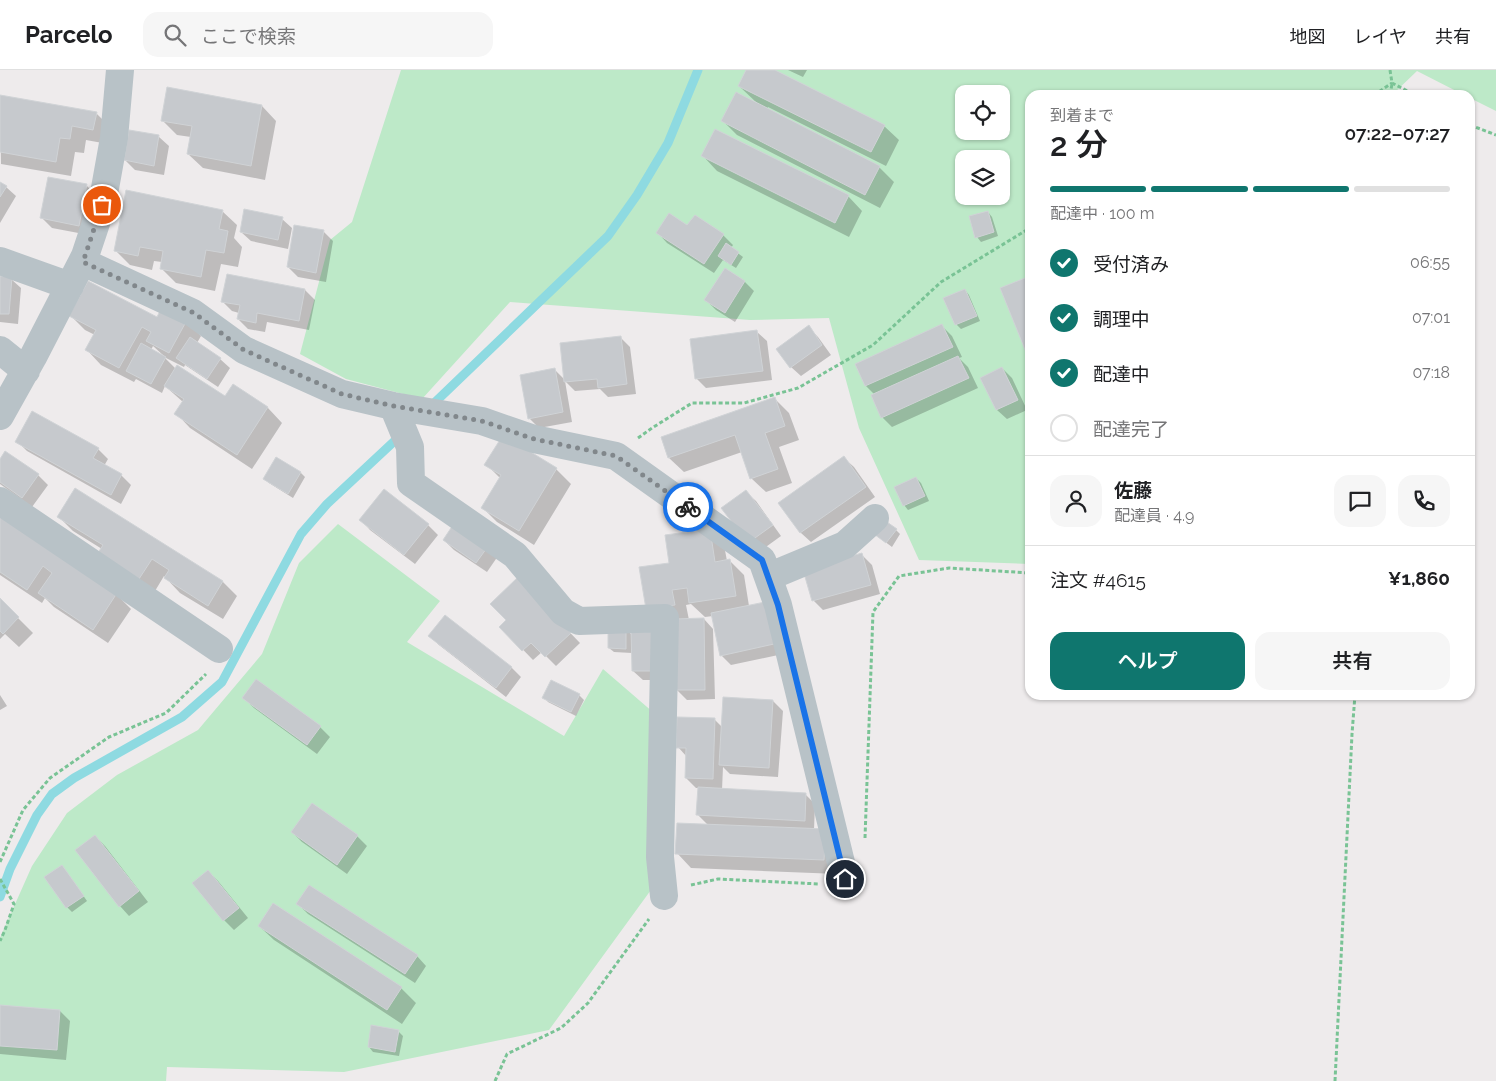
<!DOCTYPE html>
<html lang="ja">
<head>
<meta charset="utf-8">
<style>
	:root { --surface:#fff; --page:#f6f6f6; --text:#202124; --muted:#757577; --line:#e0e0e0; --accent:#0f766e }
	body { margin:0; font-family:Raleway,"Noto Sans JP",sans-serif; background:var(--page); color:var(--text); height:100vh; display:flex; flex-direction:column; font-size:19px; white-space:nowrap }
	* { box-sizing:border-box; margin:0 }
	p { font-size:16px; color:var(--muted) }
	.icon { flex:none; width:28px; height:28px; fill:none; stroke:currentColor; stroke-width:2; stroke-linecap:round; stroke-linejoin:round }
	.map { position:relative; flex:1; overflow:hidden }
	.drawer { position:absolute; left:1025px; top:20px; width:450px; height:610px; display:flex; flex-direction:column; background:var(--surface); border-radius:15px; box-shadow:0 1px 4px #0004 }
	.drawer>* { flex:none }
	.controls { position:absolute; left:955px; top:15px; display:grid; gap:10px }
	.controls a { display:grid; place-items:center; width:55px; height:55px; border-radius:10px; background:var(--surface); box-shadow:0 1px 4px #0004; font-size:25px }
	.pin { position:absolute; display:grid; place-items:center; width:42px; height:42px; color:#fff; margin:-21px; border:2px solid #fff; border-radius:50%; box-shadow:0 1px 5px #0007 }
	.courier { position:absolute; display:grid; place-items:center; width:50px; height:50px; margin:-25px; border:4px solid #1a73e8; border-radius:50%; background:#fff; color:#222; box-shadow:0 1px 6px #0007 }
	.headline em { font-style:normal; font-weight:600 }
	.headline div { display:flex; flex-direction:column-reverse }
	.headline { display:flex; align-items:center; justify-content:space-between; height:85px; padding:0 25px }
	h1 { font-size:32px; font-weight:600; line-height:38px }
	.bar { display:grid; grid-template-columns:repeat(4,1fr); gap:8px 5px; align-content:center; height:60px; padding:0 25px }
	.bar i { height:6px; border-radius:4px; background:var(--line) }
	.bar .on { background:var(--accent) }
	.bar p { grid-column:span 4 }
	.line { display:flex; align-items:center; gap:12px; padding:0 25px; border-top:1px solid var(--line) }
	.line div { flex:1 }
	.round { display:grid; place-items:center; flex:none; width:52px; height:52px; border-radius:15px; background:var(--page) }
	ol { padding:0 25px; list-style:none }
	li { display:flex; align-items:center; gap:15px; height:55px }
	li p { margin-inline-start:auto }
	li .icon { padding:5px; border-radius:50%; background:var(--accent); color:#fff; stroke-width:4 }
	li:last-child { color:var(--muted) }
	li i { width:28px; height:28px; border:2px solid var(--line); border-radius:50% }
	.button { display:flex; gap:10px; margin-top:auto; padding:10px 25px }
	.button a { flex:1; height:58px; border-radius:15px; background:var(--accent); color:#fff; font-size:20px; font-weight:600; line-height:58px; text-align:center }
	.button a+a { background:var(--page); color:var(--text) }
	header { display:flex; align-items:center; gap:30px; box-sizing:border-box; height:70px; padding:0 25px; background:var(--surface); border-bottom:1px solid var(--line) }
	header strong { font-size:24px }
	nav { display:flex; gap:28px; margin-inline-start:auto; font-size:18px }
	.search { width:350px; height:45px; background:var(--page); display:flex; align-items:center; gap:12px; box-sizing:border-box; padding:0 18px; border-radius:15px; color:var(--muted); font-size:19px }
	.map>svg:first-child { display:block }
	.green { fill:#bde9c8; fill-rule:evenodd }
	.shadow { fill:#0003; fill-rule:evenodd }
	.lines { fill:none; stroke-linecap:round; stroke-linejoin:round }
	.stream { stroke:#8edae1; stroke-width:9 }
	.building { fill:#c6c9cd; stroke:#d0d3d6 }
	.path { stroke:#79c395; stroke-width:3; stroke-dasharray:4 2.5; stroke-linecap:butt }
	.street { stroke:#b8c2c7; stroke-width:28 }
	.done { stroke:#81878b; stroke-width:5; stroke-dasharray:0 9 }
	.route { stroke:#1a73e8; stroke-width:6 }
</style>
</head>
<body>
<header>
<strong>Parcelo</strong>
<div class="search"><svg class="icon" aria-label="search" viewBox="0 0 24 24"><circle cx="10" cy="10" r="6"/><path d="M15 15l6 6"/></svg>ここで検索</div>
<nav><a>地図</a><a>レイヤ</a><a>共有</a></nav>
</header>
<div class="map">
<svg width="1496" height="1011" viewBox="0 0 1496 1011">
	<rect width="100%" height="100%" fill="#eeebec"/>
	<!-- green -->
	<path class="green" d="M401,0H1496V41L1470,28V25H1464L1417,1L1392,25H1030V494L919,490L859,358L829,248L750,250L510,232L422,329L346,309L300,284L330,170L352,152ZM964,24H1001V61H964ZM964,89H1001V126H964Z
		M338,454L440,531L407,572L564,666L603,599L654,643L656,813L549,960L344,1002L167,997L166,1011H0V868L32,796L67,743L117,705L198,660L262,584L299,493Z"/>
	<!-- shadow -->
	<path class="shadow" d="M747,0H772L884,56L899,70L886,96L768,37L767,39L879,97L894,112L880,138L737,65L723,51L758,34L739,16Z
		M788,0H807L803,7Z
		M0,26L96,43L111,58L108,74L86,70L84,83L75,82L71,106L1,94Z
		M262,36L276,51L265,110L203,98L188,84L191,67L177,65L162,50Z
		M130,62L159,67L169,76L164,105L135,100L125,90Z
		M703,86L848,126L862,141L849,167L717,101Z
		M0,113L6,117L16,126L0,153Z
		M86,115L96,125L89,165L52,158L42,148Z
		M222,141L237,155L234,168L242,177L238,197L221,194L215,221L176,213L161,198L162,192L154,191L152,200L130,195L116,181Z
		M988,142L992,147L998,166L981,172L977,167Z
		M282,149L292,158L288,179L251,171L241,162Z
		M688,157L723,165L733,175L731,178L743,187L736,198L723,190L714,203L667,173L658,163Z
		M323,161L333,171L326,212L298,207L288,197Z
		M725,199L745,212L754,221L735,252L716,240L706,230Z
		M0,207L11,209L21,218L18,254L0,252Z
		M305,220L315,230L309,260L267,252L265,262L248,259L238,249L239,243L232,241L223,232Z
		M965,220L969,225L980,251L961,259L956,254Z
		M71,246L186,251L201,266L197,273L220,289L230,298L218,317L185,295L184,297L164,287L176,299L225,328L233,316L268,338L282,353L252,399L190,358L176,343L183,332L165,316L162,323L136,309L134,312L101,295L87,280L95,265L85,260ZM153,276L164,286L151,280Z
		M942,256L952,266L962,287L959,288L968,297L978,318L892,357L882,347L875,325L866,316L857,294Z
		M808,257L818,267L831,285L801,306L791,297Z
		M757,262L767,271L772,310L706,318L696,308Z
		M620,267L630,277L636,324L608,327L600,319L575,321L565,311L572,352L539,358L529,348L555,300L565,310Z
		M1002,298L1012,308L1027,340L1007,349L997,340L982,309Z
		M775,329L789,343L799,370L779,377L792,413L766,422L751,408L742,382L684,402L669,388L662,368Z
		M503,367L556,399L571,414L534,475L497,452L483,438L501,409L486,394Z
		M17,371L98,379L108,389L104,396L121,405L131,415L121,434L27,381Z
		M277,388L301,403L305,407L293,428L269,413L265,409Z
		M844,388L854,397L875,427L811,472L801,463L780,434Z
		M0,391L38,405L48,415L32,437L0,414Z
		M916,408L921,413L929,431L908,440L904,435Z
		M75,420L223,512L237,526L223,549L180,523L164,506L152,526L102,479L73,461L58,446Z
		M384,420L428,455L438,465L415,494L370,460L361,450Z
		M746,422L756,431L781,466L759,482L749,473Z
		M0,445L116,524L131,539L108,573L54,537L45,528L42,533L0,505Z
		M709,460L724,475L727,491H730L744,505L749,536L783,584L731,595L721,585L713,546L705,547L691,534L686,535L689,550L704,549L713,559L715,629L687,630L677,620L662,553L671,494Z
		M896,460L900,464L892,477L880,468Z
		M444,470L488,476L498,486L487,502L454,480Z
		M862,485L872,495L880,524L823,540L813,530Z
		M528,519L580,573L556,596L542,582L533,590L501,557L508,550Z
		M0,530L33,563L19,577L5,564L0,569Z
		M626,559L632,565L662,610H643L633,601L632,583L614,582L609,578Z
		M430,566L511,597L521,607L506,627L439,575Z
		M0,625L7,636L0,640Z
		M579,625L584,630L576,646L548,632L544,627Z
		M244,628L320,657L330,667L317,684L254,638Z
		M773,631L783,641L778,707L730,704L723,697L722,720L805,724L815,734L814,760L838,804L691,798L677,783L708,755L698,745L699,718H696L686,708L687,687L678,677L714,649L722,657Z
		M312,735L357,766L367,776L347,804L302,772L292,762Z
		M95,766L105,776L148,832L129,846L120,836Z
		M66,801L87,831L72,842L67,837Z
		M208,801L218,811L248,848L234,860L224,850Z
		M273,834L401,918L416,933L402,954L274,870L259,856Z
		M298,834L417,886L426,896L415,913L308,844Z
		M0,936L60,941L70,951L66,990L0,984Z
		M398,961L403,966L399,986L373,982L369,977Z"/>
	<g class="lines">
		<!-- stream -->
		<path class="stream" d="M429,338L608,166L637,125L668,73L698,0
			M0,827L10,799L37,745L52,724L74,708L182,647L222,612L301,464L327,434L402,364"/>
	</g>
	<!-- building -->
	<path class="building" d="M746,0H775L885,55L871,82L738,16Z
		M167,17L262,35L251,96L187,84L192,56L161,51Z
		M736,22L880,96L865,125L721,51Z
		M0,25L97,42L93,60L72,56L70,69L60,68L56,92L0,82Z
		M715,59L849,125L835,153L701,86Z
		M129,60L159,65L154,96L124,90Z
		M48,107L87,114L79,156L40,148Z
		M0,112L7,116L0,127Z
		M126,120L223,140L219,159L228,161L224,183L206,180L201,207L160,199L163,181L140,177L138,186L114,181Z
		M244,139L283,147L278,170L240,162Z
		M988,141L994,162L975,168L969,146Z
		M669,143L687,155L695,145L724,164L704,194L656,163Z
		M294,155L324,160L316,203L287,197Z
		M726,173L739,182L731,195L718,186Z
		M725,198L745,211L725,243L704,230Z
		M227,204L305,219L299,251L257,243L256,253L237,249L240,235L221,232Z
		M0,206L12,207L9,244H0Z
		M1030,206V292L1000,218Z
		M88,211L157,247L162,237L187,250L169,283L146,271L151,262L142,257L119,298L85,280L96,260L69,246Z
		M965,219L977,246L955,255L943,228Z
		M942,254L953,277L865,316L855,294Z
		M809,255L822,275L790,298L776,279Z
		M757,260L763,301L695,309L690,269Z
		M621,266L627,314L598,318L597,309L564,312L560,273Z
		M190,267L221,288L207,309L176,288Z
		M141,273L166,287L151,314L126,301Z
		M958,286L969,308L881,348L871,325Z
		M177,295L225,326L233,314L268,337L237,385L174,344L184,329L164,316Z
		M1002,297L1018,330L996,340L980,308Z
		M555,298L563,342L528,349L520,305Z
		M775,327L785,356L765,363L778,399L750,409L735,365L668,388L661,367Z
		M32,341L99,378L93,388L122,404L111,425L15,372Z
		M503,365L557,398L519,461L481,438L501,405L484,395Z
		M5,381L39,404L22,428L0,412V389Z
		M844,386L866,417L800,463L778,433Z
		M276,387L301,402L288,424L263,409Z
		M916,407L925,426L903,436L894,417Z
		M75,418L223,511L208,536L164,508L169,500L152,489L137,512L96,486L103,475L57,447Z
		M384,419L429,454L404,485L359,450Z
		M746,420L773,455L748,473L721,438Z
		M0,444L117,523L93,560L38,523L52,503L43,496L27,520L0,502Z
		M884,450L897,459L886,473L874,464Z
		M455,452L489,475L476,493L443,470Z
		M710,459L715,492L730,489L736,526L689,533L687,518L672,520L675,535L646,539L639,497L669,493L665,465Z
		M862,483L871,515L812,531L803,500Z
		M518,507L571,563L545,587L531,573L522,581L499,557L506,550L490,534Z
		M0,528L19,547L3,564L0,561Z
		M765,532L774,574L720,586L711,543Z
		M445,545L512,597L496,618L428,566Z
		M704,548L705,620H676L675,549Z
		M608,557L626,558V579L608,578Z
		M652,557L653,601H632L631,558Z
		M256,609L321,656L307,675L242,628Z
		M551,610L580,624L571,642L542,628Z
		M723,627L773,630L769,698L719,695Z
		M677,647L715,648L713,709L685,708L686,678H676Z
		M698,717L806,723L805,751L696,745Z
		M312,733L358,765L337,795L291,762Z
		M677,753L826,759L824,790L675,784Z
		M95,765L139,821L119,837L75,780Z
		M62,795L84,826L66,838L44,807Z
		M208,800L239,838L223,851L192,813Z
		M309,815L418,885L405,904L296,834Z
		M273,833L402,917L387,940L258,856Z
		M0,935L60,940L57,980L0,976Z
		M371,955L399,960L395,982L368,977Z"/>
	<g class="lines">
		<!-- path -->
		<path class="path" d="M1390,0L1392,13L1415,25
			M1374,25L1392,13
			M1390,25L1392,14
			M1470,55L1496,65
			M638,368L652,358L692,333H744L798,318L873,275L941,212L1030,158
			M865,768L873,542L899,506L949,498L1030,503
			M0,792L23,740L50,708L109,667L166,643L206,604
			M0,809L14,834L5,860L0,871
			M691,815L718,809L819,814
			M495,1011L507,984L561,958L588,933L649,849
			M1335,1011L1352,664L1355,625"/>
		<!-- street -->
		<path class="street" d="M0,191L70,216
			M83,192L193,243L244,280L342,324L393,336L482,351L534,369L616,386L762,490L778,535L845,809
			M0,280L26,301
			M393,336L410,377L411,413L515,485L563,542L579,551L665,548L660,787L664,826
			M0,346L33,287L85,186L102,135L114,68L120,0
			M0,431L219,579
			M768,507L845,475L875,448"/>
	</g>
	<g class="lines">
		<!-- done -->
		<path class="done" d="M102,135L83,192L194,243L244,280L342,324L393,336L482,351L534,369L616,386L688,437"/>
		<!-- route -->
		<path class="route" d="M688,437L762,490L778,535L845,809"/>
	</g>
</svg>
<div class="controls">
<a><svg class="icon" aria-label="locate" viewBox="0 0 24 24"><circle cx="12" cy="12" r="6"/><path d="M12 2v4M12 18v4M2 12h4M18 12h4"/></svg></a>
<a><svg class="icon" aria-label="layers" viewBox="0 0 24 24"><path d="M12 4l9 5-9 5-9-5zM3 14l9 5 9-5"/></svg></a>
</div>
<div class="pin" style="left:102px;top:135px;background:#ea580c"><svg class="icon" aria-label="bag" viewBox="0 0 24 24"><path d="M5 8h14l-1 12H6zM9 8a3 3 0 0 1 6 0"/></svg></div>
<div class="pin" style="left:845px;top:809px;background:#1f2937"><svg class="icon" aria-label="home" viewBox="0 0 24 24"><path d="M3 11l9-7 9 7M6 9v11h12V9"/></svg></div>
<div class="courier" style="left:688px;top:437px"><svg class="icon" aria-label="bike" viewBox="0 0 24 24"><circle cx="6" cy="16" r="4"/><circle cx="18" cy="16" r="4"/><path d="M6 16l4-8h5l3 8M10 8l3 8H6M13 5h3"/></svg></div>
<section class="drawer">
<div class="headline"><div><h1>2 分</h1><p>到着まで</p></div><em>07:22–07:27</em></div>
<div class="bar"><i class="on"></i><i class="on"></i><i class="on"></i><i></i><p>配達中 · 100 m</p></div>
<ol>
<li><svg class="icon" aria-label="check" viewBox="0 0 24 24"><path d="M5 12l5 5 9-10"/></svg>受付済み<p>06:55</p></li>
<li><svg class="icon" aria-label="check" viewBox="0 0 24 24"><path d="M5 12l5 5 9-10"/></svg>調理中<p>07:01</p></li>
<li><svg class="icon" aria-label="check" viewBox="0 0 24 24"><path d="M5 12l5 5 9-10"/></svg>配達中<p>07:18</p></li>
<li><i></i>配達完了</li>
</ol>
<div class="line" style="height:90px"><a class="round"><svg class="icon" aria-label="person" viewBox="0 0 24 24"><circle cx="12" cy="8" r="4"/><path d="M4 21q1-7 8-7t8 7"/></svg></a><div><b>佐藤</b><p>配達員 · 4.9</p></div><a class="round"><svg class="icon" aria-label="chat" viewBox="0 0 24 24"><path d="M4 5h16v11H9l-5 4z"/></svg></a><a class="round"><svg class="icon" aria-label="phone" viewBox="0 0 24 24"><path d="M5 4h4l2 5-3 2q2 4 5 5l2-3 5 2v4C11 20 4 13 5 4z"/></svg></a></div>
<div class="line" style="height:65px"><div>注文 #4615</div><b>¥1,860</b></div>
<div class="button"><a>ヘルプ</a><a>共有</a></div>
</section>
</div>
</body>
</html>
